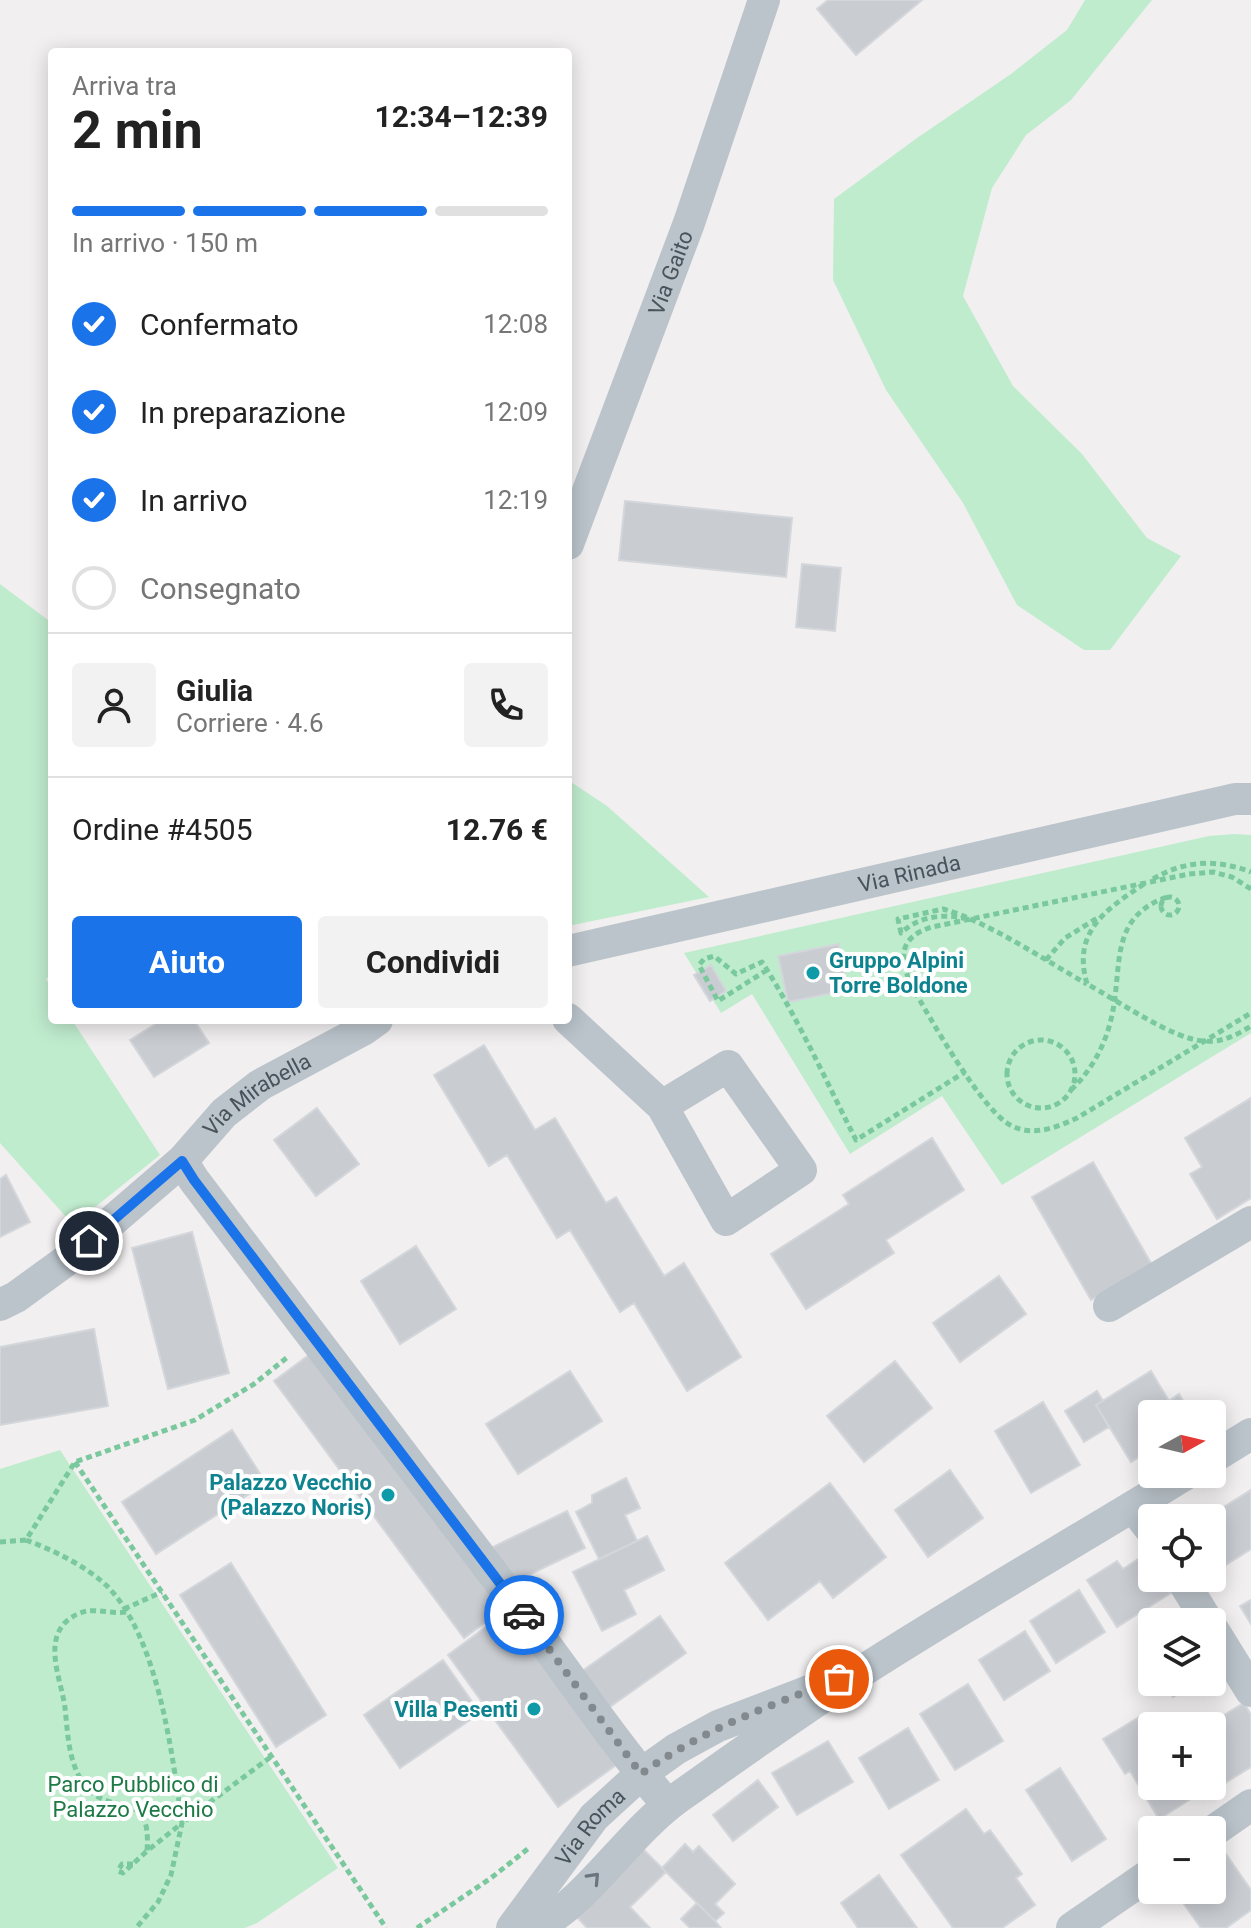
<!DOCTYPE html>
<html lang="it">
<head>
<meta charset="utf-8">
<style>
	:root { --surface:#fff; --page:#f2f2f2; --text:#222; --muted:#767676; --line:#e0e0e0; --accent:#1a73e8 }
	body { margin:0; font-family:Roboto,sans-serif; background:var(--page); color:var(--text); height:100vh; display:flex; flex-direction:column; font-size:30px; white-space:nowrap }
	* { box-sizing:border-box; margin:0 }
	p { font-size:26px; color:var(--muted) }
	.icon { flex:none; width:44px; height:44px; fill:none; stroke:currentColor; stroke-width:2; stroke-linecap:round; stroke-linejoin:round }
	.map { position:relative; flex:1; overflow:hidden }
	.sheet { position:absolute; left:48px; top:48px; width:524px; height:976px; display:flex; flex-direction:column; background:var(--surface); border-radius:8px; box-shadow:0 4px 20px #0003 }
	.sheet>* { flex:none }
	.needle { width:52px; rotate:82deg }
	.tools { position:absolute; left:1138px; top:1400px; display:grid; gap:16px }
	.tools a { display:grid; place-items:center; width:88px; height:88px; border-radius:8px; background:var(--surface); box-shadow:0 4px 20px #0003; font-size:40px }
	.pin { position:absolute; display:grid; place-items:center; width:68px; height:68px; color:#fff; margin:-34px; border:4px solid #fff; border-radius:50%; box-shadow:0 2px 8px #0007 }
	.courier { position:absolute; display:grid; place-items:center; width:80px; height:80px; margin:-40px; border:6px solid #1a73e8; border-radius:50%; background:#fff; color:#222; box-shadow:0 2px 10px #0007 }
	.head em { font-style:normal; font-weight:700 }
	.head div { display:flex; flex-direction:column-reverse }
	.head { display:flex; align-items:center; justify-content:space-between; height:136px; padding:0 24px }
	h1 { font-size:52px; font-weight:700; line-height:60px }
	.bar { display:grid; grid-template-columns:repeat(4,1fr); gap:12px 8px; align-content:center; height:96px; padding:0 24px }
	.bar i { height:10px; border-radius:6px; background:var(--line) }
	.bar .on { background:var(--accent) }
	.bar p { grid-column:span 4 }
	.line { display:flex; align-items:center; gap:20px; padding:0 24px; border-top:2px solid var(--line) }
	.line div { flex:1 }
	.round { display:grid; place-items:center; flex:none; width:84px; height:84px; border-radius:8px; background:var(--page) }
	ol { padding:0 24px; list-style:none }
	li { display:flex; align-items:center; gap:24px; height:88px }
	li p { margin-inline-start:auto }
	li .icon { padding:8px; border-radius:50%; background:var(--accent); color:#fff; stroke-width:4 }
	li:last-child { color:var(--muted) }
	li i { width:44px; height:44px; border:4px solid var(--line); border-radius:50% }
	.cta { display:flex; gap:16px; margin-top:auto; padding:16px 24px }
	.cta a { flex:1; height:92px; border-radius:8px; background:var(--accent); color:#fff; font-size:32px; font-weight:700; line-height:92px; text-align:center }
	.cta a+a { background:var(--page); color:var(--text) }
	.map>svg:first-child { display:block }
	.green { fill:#c0ecce }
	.building { fill:#c9ccd1; stroke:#d3d6da; stroke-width:2 }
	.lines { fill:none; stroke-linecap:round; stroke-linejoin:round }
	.path { stroke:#7ac89d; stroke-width:5; stroke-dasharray:6 4; stroke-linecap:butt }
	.minor { stroke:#bbc4cb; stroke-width:32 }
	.oneway { stroke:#6a757d }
	.done { stroke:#838a8f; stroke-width:8; stroke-dasharray:0 14.4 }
	.route { stroke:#1a73e8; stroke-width:10 }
	.culture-dot { fill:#0f9aa8; stroke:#fff; stroke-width:3 }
	.labels { text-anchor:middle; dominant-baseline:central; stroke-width:8; stroke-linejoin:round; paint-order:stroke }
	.street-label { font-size:22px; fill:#48535b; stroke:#fff }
	.culture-label { font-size:22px; font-weight:bold; fill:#0d838f; stroke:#fff; text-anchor:end }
	.park-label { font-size:22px; fill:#1d7945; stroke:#fff }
</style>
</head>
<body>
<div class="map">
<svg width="1251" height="1928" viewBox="0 0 1251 1928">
	<rect width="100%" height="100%" fill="#f1efef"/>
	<!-- green -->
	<path class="green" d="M1085,0H1152L1071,100L1026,135L992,188L963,296L1013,386L1082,454L1147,538L1181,556L1110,650H1084L1017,605L963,503L886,390L833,280L834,199L917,138L1011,74L1067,30Z
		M0,584L52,623V974L46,979L52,989V1020H72L160,1155L89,1212L67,1218L0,1143Z
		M568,780L607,806L709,897L568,926Z
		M1234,834L1251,835V1033L1002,1185L942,1096L850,1154L752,994L721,1013L684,953L1209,836Z
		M60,1450L338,1868L257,1923L245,1928H0V1469Z"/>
	<!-- building -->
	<path class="building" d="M828,0H922L856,55L817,9Z
		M625,501L792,518L786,577L619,560Z
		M802,564L841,568L835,631L796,627Z
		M839,944L848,990L788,1002L778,956Z
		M711,965L726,991L710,1001L694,975Z
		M162,1020H194L209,1043L154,1077L130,1040Z
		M484,1045L535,1130L555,1118L606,1203L616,1197L664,1276L684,1263L741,1357L687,1391L634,1303L620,1312L570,1230L557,1238L507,1155L489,1166L434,1075Z
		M1251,1098V1198L1217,1219L1190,1174L1202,1167L1185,1138Z
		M317,1108L359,1164L316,1196L274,1140Z
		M932,1138L964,1190L886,1240L894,1253L806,1309L771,1254L849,1204L843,1195Z
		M1093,1162L1152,1265L1091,1300L1032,1197Z
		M6,1175L30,1222L0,1237V1179Z
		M192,1232L229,1373L168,1389L132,1248Z
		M416,1246L456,1309L400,1344L361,1281Z
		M999,1276L1026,1314L960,1362L933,1323Z
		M94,1329L108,1406L0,1425V1347Z
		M313,1352L503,1609L464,1638L274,1381Z
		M895,1361L932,1408L864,1462L827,1416Z
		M570,1371L602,1421L518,1474L486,1424Z
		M1151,1371L1169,1401L1179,1394L1191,1414H1152V1449L1131,1462L1096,1405Z
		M1097,1391L1103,1401L1096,1405L1109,1427L1084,1442L1065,1411Z
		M1043,1402L1080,1465L1031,1493L995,1431Z
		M232,1430L266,1483L156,1554L122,1502Z
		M950,1470L983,1518L928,1557L895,1510Z
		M626,1478L640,1508L625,1515L637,1541L599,1559L576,1512L592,1503V1495Z
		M830,1483L886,1557L833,1598L820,1581L768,1620L725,1563Z
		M1251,1490V1549L1224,1566L1212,1546V1518H1206Z
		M567,1511L585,1548L510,1584L493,1547Z
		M647,1536L664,1570L624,1590L636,1614L602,1631L573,1572Z
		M1146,1554L1152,1563V1578H1162L1171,1593L1117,1627L1087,1580L1117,1561L1123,1569Z
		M231,1563L326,1715L276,1747L180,1595Z
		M1079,1590L1105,1632L1056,1663L1030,1621Z
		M1251,1600V1624L1240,1606Z
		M509,1610L619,1763L558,1807L448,1655Z
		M660,1616L686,1653L604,1711L578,1674Z
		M1025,1631L1050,1671L1004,1700L979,1660Z
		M1152,1635V1663L1139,1643Z
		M443,1660L480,1713L400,1768L364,1715Z
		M1164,1682H1197L1173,1697Z
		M968,1684L1003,1741L955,1770L920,1714Z
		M1244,1703L1251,1715V1767L1225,1783L1212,1761V1726H1206Z
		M1139,1717L1152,1738V1786H1207L1208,1788L1159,1819L1130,1771L1125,1774L1103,1739Z
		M908,1728L939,1780L889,1809L859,1758Z
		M828,1741L853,1782L797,1815L772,1773Z
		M1060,1768L1106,1839L1072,1861L1026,1790Z
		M758,1780L778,1807L733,1841L713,1815Z
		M966,1809L984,1834L990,1830L1022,1874L1016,1878L1035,1905L1002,1928H953L901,1855Z
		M1217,1841L1251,1890V1910L1226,1928H1201L1174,1890H1212V1844Z
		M685,1844L693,1852L699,1846L735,1884L715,1904L724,1913L715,1921L662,1868Z
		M643,1849L666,1872L630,1907L650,1928H587L576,1916Z
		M879,1875L917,1928H858L841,1903Z
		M697,1903L715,1921L721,1928H690L681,1919Z"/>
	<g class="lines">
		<!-- path -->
		<path class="path" d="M1153,879C1185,860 1217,859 1251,872
			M1144,884C1105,910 1072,932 1087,984C1115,999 1174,1040 1204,1041C1221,1043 1237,1035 1251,1026
			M1251,889L1232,877L1213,872L1189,874L932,927C899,937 899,957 911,985C929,1016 983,1113 1012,1126C1034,1137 1057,1127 1077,1118L1251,1013
			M1161 906a9 9 0 1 1 18 0a9 9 0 1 1-18 0Z
			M967,919C944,913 919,916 901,933L898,919L943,909C987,921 1046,961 1087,984
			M1046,960L1065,938L1099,917
			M767,970L718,1001L699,965L704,959L714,956L736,974L762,962C798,1018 826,1081 856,1140L965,1072
			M1007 1074a34 34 0 1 1 68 0a34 34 0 1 1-68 0Z
			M1071,1090C1092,1070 1106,1044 1112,1015C1123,965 1108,916 1170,896
			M75,1462L386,1928
			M26,1540C53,1550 84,1565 106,1585C158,1636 172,1752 182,1823L272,1756
			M0,1542L26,1540L75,1462L195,1420L254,1384L289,1356
			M124,1609L162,1592
			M126,1612C105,1615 89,1603 68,1620C42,1641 62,1682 65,1708C68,1734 68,1762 84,1784C110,1820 152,1784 147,1851L182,1823L171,1875L158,1902L136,1928
			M133,1864H122L118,1871L123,1873L147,1851
			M417,1928L491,1878L529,1848"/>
		<!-- minor -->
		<g class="minor">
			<path id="s1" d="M568,544L689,223L764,0"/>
			<path id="s2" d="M568,951L1235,799H1251"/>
			<path d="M568,1019L662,1106L726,1220L801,1170L728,1066L662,1106"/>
			<path d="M182,1161L194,1180C300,1321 407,1461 514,1601C565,1669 612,1741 668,1805"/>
			<path id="s3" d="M0,1305L16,1297L67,1260L182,1161L224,1113L260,1085L363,1030L377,1020"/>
			<path d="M1109,1306L1251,1222"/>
			<path d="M1212,1458L1251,1434"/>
			<path d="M1133,1507L1152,1531"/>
			<path d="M1181,1578L1208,1622"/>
			<path d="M1212,1628L1251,1691"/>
			<path d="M1212,1832L1251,1805"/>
			<path id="s4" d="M512,1928L594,1817L641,1774L676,1749L718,1726L812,1690"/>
			<path d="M536,1928C592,1897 626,1835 679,1797C740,1754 801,1710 864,1670C970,1602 1079,1540 1186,1474"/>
			<path d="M1072,1928L1152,1873"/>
		</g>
	</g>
	<!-- one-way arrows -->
	<defs><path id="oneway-chevron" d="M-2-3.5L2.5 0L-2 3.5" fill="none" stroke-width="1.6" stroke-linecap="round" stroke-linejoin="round" transform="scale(2)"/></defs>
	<use class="oneway" href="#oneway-chevron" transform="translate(594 1878) rotate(-47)"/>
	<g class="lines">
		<!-- done -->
		<path class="done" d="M524,1615L641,1774C705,1728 767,1707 839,1679"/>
		<!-- route -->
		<path class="route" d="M89,1241L182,1161L194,1180L524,1615"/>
	</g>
	<!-- markers -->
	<g class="culture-dot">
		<circle cx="813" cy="973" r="8"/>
		<circle cx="388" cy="1495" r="8"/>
		<circle cx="534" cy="1709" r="8"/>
	</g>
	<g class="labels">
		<!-- street labels -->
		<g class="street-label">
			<text stroke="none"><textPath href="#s1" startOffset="290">Via Gaito</textPath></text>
			<text stroke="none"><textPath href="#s2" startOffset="350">Via Rinada</textPath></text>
			<text stroke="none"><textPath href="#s3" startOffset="334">Via Mirabella</textPath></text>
			<text stroke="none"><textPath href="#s4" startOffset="128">Via Roma</textPath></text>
		</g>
		<!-- culture labels -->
		<g class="culture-label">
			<text x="829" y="960" text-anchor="start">Gruppo Alpini<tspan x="829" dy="25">Torre Boldone</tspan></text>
			<text x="372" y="1482">Palazzo Vecchio<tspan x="372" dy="25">(Palazzo Noris)</tspan></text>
			<text x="518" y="1709">Villa Pesenti</text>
		</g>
		<!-- park labels -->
		<g class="park-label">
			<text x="133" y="1784">Parco Pubblico di<tspan x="133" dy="25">Palazzo Vecchio</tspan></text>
		</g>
	</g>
</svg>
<div class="tools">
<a><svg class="needle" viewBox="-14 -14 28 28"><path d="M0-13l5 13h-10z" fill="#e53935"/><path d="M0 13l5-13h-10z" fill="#767676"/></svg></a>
<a><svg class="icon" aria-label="locate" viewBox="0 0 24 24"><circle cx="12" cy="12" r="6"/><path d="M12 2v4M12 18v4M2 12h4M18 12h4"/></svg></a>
<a><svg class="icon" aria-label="layers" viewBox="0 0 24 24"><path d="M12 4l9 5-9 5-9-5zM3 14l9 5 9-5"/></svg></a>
<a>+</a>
<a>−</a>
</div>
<div class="pin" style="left:839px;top:1679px;background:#ea580c"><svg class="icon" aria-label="bag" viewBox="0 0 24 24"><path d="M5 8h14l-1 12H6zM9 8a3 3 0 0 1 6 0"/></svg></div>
<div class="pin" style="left:89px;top:1241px;background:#1f2937"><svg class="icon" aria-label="home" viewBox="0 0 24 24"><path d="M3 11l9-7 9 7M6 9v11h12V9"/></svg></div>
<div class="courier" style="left:524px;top:1615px"><svg class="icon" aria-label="car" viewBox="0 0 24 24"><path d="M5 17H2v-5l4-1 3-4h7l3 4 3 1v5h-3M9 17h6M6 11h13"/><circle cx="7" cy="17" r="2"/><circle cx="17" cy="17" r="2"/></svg></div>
<section class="sheet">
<div class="head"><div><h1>2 min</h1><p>Arriva tra</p></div><em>12:34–12:39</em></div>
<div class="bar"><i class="on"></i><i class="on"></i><i class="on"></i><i></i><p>In arrivo · 150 m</p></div>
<ol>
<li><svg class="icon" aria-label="check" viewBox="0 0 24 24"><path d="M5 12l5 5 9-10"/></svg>Confermato<p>12:08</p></li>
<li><svg class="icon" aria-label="check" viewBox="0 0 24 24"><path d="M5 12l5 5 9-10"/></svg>In preparazione<p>12:09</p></li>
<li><svg class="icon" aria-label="check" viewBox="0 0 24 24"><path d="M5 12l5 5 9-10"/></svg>In arrivo<p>12:19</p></li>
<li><i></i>Consegnato</li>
</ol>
<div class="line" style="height:144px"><a class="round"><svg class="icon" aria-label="person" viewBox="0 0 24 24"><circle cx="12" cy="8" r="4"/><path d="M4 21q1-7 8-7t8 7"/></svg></a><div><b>Giulia</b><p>Corriere · 4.6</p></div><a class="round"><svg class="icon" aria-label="phone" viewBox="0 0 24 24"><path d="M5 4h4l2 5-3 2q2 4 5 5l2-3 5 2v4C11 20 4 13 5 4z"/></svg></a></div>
<div class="line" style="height:104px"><div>Ordine #4505</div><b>12.76 €</b></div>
<div class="cta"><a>Aiuto</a><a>Condividi</a></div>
</section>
</div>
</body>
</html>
